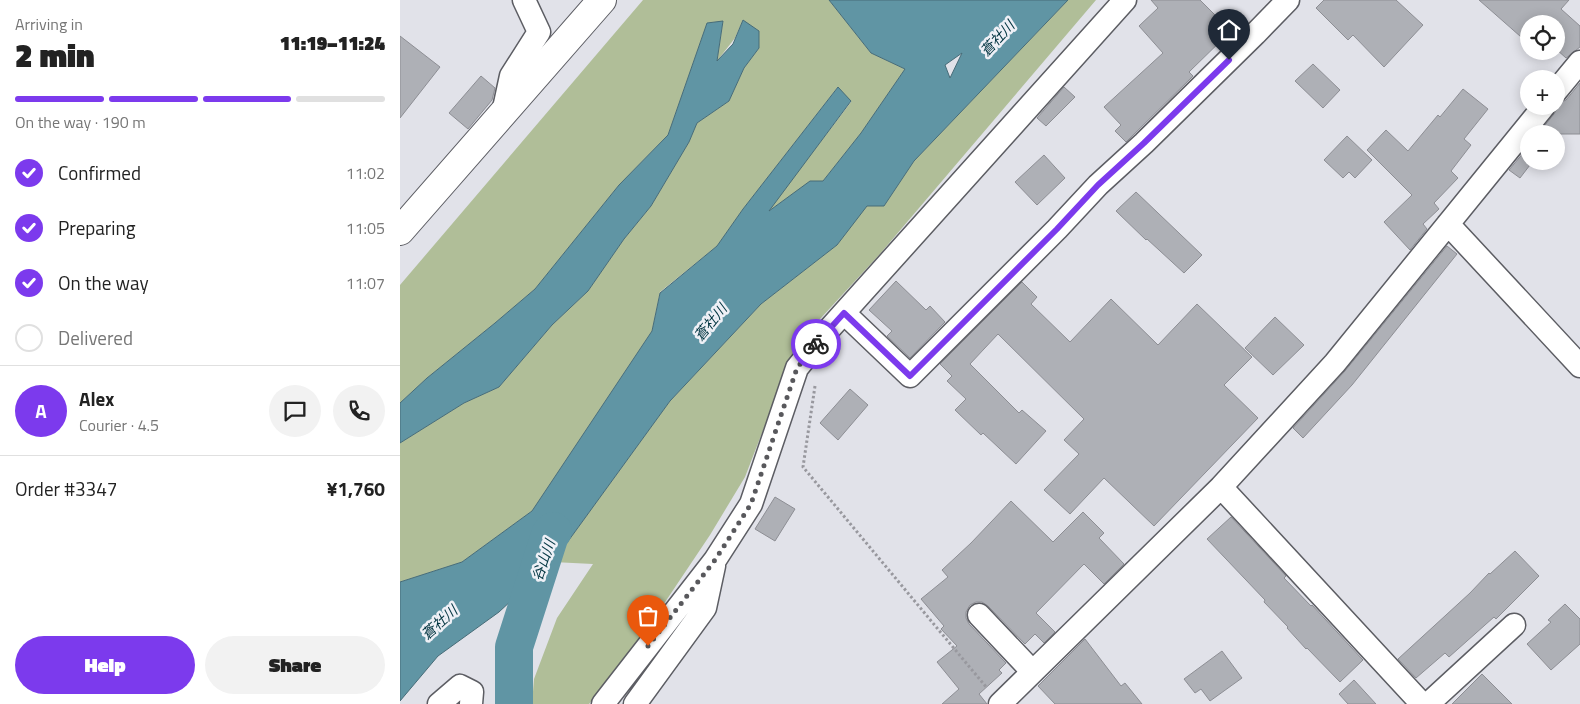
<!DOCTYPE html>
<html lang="en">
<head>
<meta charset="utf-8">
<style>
	:root { --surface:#fff; --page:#f2f2f2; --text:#222; --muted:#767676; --line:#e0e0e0; --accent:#7c3aed }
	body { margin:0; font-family:"Titillium Web","Noto Sans JP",sans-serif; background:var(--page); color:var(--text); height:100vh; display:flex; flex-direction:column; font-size:19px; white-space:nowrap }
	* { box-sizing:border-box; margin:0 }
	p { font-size:16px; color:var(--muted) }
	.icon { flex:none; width:28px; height:28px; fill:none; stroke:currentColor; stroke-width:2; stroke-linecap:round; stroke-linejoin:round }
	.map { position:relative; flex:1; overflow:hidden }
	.panel { display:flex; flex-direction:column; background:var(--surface); width:400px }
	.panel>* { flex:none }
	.controls { position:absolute; left:1120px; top:15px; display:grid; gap:10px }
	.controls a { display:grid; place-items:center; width:45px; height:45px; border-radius:50%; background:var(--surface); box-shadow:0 2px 12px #0003; font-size:25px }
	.pin { position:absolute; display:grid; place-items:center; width:42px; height:42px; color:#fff; margin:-51px -21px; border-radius:50% 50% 50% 0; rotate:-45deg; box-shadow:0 0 5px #0007 }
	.pin .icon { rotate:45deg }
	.courier { position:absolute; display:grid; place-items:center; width:50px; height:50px; margin:-25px; border:4px solid #7c3aed; border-radius:50%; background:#fff; color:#222; box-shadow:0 1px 6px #0007 }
	.head em { font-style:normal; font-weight:800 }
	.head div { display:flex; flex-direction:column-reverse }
	.head { display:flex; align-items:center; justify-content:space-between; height:85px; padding:0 15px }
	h1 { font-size:32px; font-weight:800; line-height:38px }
	.bar { display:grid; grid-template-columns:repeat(4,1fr); gap:8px 5px; align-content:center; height:60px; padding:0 15px }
	.bar i { height:6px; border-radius:4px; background:var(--line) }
	.bar .selected { background:var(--accent) }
	.bar p { grid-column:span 4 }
	.line { display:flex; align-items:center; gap:12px; padding:0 15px; border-top:1px solid var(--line) }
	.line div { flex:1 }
	.round { display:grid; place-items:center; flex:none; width:52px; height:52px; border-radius:26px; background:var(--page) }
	ol { padding:0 15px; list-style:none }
	li { display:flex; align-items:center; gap:15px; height:55px }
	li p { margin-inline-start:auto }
	li .icon { padding:5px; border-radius:50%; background:var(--accent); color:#fff; stroke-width:4 }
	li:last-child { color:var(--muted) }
	li i { width:28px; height:28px; border:2px solid var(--line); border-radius:50% }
	.cta { display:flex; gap:10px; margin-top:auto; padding:10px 15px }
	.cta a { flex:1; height:58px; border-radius:30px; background:var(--accent); color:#fff; font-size:20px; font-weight:800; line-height:58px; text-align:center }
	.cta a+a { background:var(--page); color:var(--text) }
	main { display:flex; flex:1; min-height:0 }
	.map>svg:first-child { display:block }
	.green { fill:#b0be98 }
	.water { fill:#6095a4; stroke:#476c78; fill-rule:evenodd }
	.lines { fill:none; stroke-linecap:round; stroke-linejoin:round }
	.river { stroke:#6095a4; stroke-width:38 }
	.building { fill:#aeb0b6; stroke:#8d8e94 }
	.minor-casing { stroke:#5c5d63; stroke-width:25 }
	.tertiary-casing { stroke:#5c5d63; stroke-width:30 }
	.path { stroke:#98989e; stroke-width:3; stroke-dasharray:2.5 2.5; stroke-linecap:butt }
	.minor { stroke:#fff; stroke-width:22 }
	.tertiary { stroke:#fff; stroke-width:28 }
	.done { stroke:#58585c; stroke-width:5; stroke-dasharray:0 9 }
	.route { stroke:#7c3aed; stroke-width:6 }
	.labels { text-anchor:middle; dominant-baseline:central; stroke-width:5; stroke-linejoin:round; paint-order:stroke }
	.water-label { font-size:14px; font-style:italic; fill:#003440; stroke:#eef0f6 }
</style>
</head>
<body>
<main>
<section class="panel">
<div class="head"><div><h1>2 min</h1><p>Arriving in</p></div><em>11:19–11:24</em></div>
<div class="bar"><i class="selected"></i><i class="selected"></i><i class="selected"></i><i></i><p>On the way · 190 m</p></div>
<ol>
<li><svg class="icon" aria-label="check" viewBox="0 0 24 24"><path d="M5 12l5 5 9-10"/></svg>Confirmed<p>11:02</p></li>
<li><svg class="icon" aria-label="check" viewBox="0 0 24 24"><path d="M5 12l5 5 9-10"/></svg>Preparing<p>11:05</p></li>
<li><svg class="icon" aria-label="check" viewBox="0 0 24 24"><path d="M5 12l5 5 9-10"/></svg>On the way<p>11:07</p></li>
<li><i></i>Delivered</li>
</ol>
<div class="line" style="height:90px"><b class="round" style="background:var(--accent);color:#fff">A</b><div><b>Alex</b><p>Courier · 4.5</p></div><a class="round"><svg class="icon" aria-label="chat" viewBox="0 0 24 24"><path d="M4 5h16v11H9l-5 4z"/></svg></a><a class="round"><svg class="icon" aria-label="phone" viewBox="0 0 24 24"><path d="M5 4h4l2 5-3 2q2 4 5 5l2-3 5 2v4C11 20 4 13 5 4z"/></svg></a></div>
<div class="line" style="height:65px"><div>Order #3347</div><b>¥1,760</b></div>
<div class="cta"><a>Help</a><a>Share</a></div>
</section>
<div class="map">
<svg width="1180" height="704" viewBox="0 0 1180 704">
	<rect width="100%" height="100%" fill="#e1e2e9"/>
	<!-- green -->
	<path class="green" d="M243,0H429L471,53L505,69L461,133L423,181L410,182L367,212L451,102L437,88L343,209L317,246L260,292L252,331L132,511L62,562L0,582V443L64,403L99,387L152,325L188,291L224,239L251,206L289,142L297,123L329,101L344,68L359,48L343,20L335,38L317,61L323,22L307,23L268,135L219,185L135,289L95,323L27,378L0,403V285Z
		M668,0H696L479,255L396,345L345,477L310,535L237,644L189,704H132L134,679L157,618L193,564L153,562L270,401L361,304L437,245L467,205L484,206L514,161Z"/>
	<!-- water -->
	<path class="water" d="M429,0H668L514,161L484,206H467L437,245L361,304L270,401L153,562L99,612L38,656L0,701V582L62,562L132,511L252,331L260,293L317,246L343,209L438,87L451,101L369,211L410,181H423L461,133L505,69L471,53ZM562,53L550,78L545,65Z
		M343,20L359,31V48L344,68L329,101L297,123L289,142L251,206L224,239L188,291L152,325L99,387L64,403L0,443V403L27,378L95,323L135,289L219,185L268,135L307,23L323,21L317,61L333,44Z"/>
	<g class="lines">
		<!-- river -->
		<path class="river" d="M114,704V647L150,535L153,531"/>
	</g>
	<!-- building -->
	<path class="building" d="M751,0H800L831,31L789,72L793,76L726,142L715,131L721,125L704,107L763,53L739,26L758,8Z
		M924,0H996L1023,25L984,67L953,35L948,40L916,8Z
		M1079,0H1169L1161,9L1180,26V47L1166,58L1156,49V24H1129V44Z
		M0,36L40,67L0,118Z
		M1137,51H1153L1146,59Z
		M913,64L940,90L923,108L895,81Z
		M81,76L95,88L92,100L68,129L49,113Z
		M1180,83V134H1138L1154,114L1157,109V104L1166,100Z
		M664,87L675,97L646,126L637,118Z
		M1063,89L1088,109L1064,139L1071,145L1051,171L1058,178L1034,203L1039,209L1023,224L1027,229L1010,250L984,222L1012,195L967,150L986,130L1008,151L1038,115L1040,117Z
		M947,136L972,160L955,178L949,172L943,178L924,160Z
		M1129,146V161H1133L1120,178L1109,170Z
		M644,155L665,178L637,205L615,182Z
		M736,192L802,255L784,273L747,239L746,240L716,211Z
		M1047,246L1057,254L952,385L903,438L893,428L945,371Z
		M496,281L526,310L530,306L545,322L510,358L487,336L492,331L469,310Z
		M622,282L637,297L631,304L670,342L711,299L758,345L797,304L852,357L824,385L858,418L754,526L704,478L670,514L644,490L679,454L664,440L684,419L598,334L570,364L619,413L622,410L646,431L616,464L583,433L581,435L555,410L566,399L547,381L552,376L540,364Z
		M875,317L904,345L873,375L845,348Z
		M450,389L468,405L438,440L420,423Z
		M375,497L395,509L375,541L355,529Z
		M611,501L653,542L683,512L704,533L699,538L724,564L704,584L684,564L636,613L655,632L644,643L635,634L625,644L588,606L582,602H576L570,605L566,612V618L569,624L606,663L599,670L602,673L579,694L587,704H542L559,689L537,662L557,646L541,629L544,626L521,599L548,577L542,570L571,543Z
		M831,517L886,576L884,578L911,606L912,605L963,660L940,682L907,648L906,649L887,628L888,627L864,602L865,600L807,539Z
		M1115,551L1139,576L1096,619L1094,617L1049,657L1045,653L1016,678L998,659L1070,593L1089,573L1090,574Z
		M1165,604L1180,619V644L1151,670L1127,644L1151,622L1148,620Z
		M685,639L721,686L725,683L742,704H655L638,686Z
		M822,651L842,678L810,701L801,689L795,693L784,679Z
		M1082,674L1112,704H1052Z
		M954,680L976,704H948L939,694Z"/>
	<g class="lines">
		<!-- minor casing -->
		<g class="minor-casing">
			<path id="minor" d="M1156,91L1180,62
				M103,113L111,76L139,32L124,0
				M1048,224L1180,366
				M444,313L510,376L657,229L698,185L744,143L855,34L888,0
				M821,487L1022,704
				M579,615L632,671
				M39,704L60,686L72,692L71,704
				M203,704L315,560L351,504L397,368L423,336L725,0
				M235,704L305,608L314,566
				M600,704L821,487L935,363L1144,106
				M1028,704L1114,625"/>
		</g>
		<!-- tertiary casing -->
		<g class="tertiary-casing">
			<path id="tertiary" d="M0,231L202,0"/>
		</g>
		<!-- path -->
		<path class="path" d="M415,386L403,467L587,688"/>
		<!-- minor -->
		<use href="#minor" class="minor"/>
		<!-- tertiary -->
		<use href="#tertiary" class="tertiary"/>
	</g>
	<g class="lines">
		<!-- done -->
		<path class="done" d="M248,646L315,560L351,504L397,368L416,344"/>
		<!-- route -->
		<path class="route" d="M416,344L444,313L510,376L657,229L698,185L744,143L829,60"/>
	</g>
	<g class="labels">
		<!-- water labels -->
		<g class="water-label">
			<text transform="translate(597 38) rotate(-47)">蒼社川</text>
			<text transform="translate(310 322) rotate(-51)">蒼社川</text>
			<text transform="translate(143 560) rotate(-71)">谷山川</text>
			<text transform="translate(39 622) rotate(-42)">蒼社川</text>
		</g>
	</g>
</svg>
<div class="controls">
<a><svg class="icon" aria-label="locate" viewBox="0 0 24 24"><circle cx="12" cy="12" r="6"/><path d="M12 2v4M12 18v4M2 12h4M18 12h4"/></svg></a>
<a>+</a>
<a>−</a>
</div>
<div class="pin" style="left:248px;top:646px;background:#ea580c"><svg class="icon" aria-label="bag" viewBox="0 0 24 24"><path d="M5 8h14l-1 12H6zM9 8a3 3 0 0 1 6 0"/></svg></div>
<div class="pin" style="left:829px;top:60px;background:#1f2937"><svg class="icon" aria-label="home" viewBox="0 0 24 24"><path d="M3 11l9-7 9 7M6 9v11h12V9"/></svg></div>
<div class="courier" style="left:416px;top:344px"><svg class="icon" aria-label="bike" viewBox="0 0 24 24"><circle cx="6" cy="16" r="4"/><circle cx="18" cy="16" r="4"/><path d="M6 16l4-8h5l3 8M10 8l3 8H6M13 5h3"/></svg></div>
</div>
</main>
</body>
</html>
